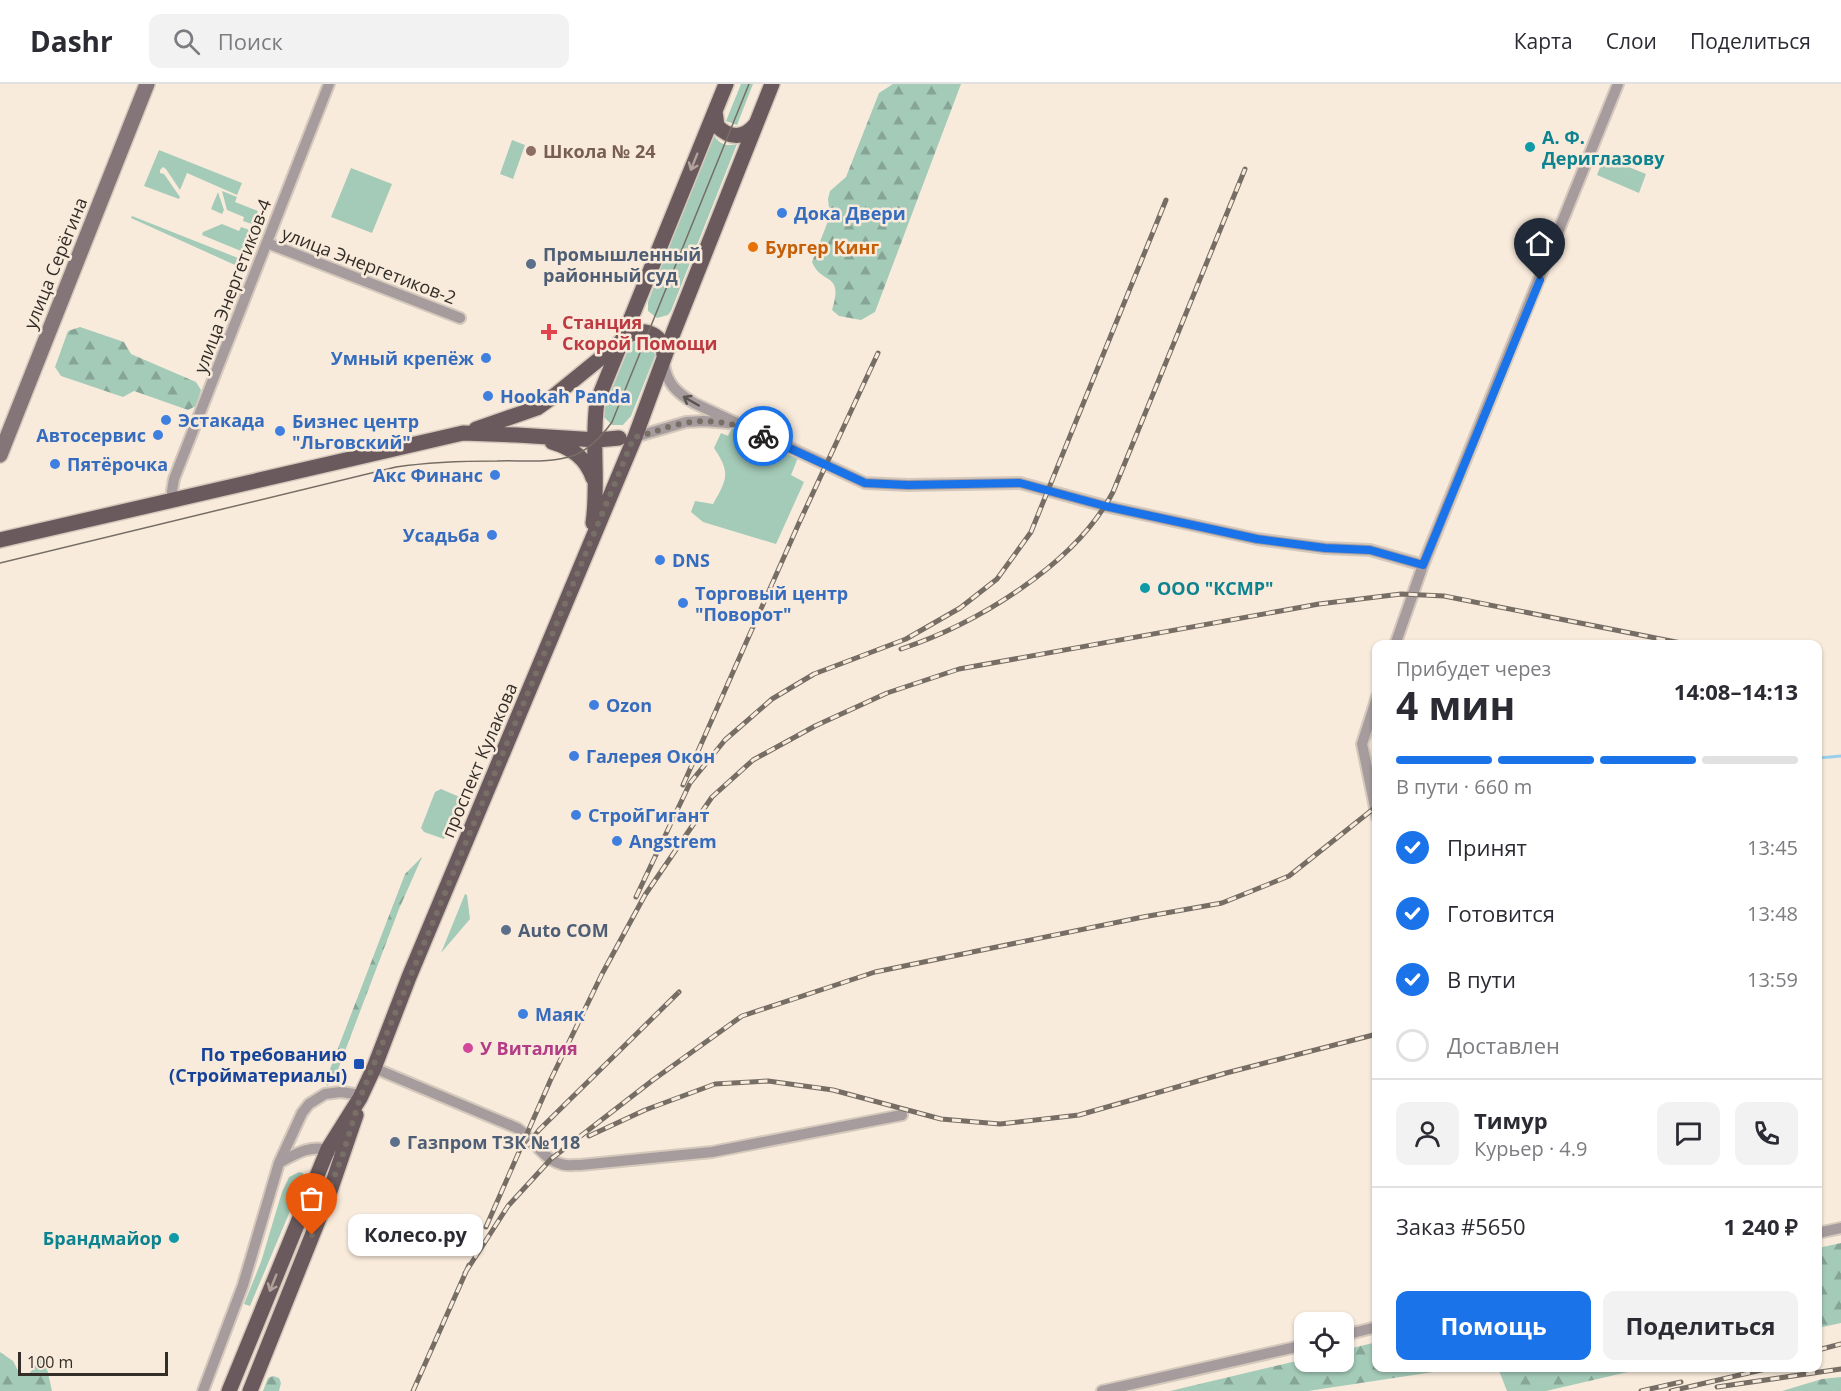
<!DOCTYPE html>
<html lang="ru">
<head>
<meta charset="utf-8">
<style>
	:root { --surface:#fff; --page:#f2f2f3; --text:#2b2b33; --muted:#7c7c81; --line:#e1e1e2; --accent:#1a73e8 }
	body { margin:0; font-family:"Open Sans",sans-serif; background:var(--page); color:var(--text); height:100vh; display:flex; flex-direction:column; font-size:22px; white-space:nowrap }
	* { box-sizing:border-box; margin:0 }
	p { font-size:20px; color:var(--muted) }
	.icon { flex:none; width:33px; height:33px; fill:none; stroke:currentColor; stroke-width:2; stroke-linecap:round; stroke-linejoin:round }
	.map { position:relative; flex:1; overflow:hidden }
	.details { position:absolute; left:1372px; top:556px; width:450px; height:732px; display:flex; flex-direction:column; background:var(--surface); border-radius:12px; box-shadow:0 2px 4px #0004 }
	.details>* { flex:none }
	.controls { position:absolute; left:1294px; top:1228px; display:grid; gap:12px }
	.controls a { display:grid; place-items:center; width:60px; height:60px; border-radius:12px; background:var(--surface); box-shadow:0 2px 4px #0004; font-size:30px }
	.scale { position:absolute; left:18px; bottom:15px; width:150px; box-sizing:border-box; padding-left:6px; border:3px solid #332e28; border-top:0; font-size:16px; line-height:21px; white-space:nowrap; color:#332e28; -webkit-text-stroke:4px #f9ebdc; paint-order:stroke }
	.pin { position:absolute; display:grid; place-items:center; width:51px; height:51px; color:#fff; margin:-62px -26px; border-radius:50% 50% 50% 0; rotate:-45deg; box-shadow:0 0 6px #0007 }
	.pin .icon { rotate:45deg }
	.courier { position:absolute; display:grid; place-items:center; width:60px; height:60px; margin:-30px; border:4px solid #1a73e8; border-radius:50%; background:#fff; color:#222; box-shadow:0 2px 8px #0007 }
	.bubble { position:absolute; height:42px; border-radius:12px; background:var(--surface); box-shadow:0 2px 4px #0004; font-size:20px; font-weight:700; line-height:42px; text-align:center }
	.summary em { font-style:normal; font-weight:700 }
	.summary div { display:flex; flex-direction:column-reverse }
	.summary { display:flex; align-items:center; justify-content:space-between; height:102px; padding:0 24px }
	h1 { font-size:39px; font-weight:700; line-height:45px }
	.bar { display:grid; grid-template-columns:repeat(4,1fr); gap:9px 6px; align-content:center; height:72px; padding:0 24px }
	.bar i { height:8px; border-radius:4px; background:var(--line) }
	.bar .selected { background:var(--accent) }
	.bar p { grid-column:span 4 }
	.line { display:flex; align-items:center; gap:15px; padding:0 24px; border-top:2px solid var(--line) }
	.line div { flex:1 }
	.round { display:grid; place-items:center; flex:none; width:63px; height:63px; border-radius:12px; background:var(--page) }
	ol { padding:0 24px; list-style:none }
	li { display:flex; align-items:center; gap:18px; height:66px }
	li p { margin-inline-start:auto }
	li .icon { padding:6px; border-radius:50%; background:var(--accent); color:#fff; stroke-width:4 }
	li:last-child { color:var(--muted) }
	li i { width:33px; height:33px; border:3px solid var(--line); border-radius:50% }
	.cta { display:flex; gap:12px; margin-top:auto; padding:12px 24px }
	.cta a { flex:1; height:69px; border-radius:12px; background:var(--accent); color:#fff; font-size:24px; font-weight:700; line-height:69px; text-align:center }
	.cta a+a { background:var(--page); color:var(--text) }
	header { display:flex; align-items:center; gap:36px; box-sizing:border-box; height:84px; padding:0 30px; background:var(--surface); border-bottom:2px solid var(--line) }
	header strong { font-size:28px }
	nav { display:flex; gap:33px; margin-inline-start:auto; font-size:21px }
	.search { width:420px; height:54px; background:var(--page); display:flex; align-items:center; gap:15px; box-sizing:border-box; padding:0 21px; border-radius:12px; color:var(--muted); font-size:22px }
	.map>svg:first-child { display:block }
	.green { fill:#a4cbb8 }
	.forest { fill:url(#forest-firs) }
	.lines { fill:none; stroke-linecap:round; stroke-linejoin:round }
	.stream { stroke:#99cfeb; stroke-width:3 }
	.minor-casing { stroke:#d5c9bc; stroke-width:14 }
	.secondary-casing { stroke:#d5c9bc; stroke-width:18 }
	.primary-casing { stroke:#d5c9bc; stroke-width:18 }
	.minor { stroke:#a69c9e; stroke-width:10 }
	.secondary { stroke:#837578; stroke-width:15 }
	.primary { stroke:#6a5a5d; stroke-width:15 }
	.tram { stroke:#766e65; stroke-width:1.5 }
	.rail-casing { stroke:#766e65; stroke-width:5 }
	.rail { stroke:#f9ebdc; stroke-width:3; stroke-dasharray:9; stroke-linecap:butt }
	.oneway { stroke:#b2a29c }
	.oneway2 { stroke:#5b5451 }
	.done { stroke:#787067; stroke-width:6; stroke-dasharray:0 10.8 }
	.route { stroke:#1a73e8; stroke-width:8 }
	.culture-dot { fill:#0f9aa8; stroke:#f9ebdc; stroke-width:2 }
	.education-dot { fill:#8d6e63; stroke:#f9ebdc; stroke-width:2 }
	.shop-dot { fill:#3f7fe0; stroke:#f9ebdc; stroke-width:2 }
	.food-dot { fill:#e8710a; stroke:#f9ebdc; stroke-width:2 }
	.service-dot { fill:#5c6f8a; stroke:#f9ebdc; stroke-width:2 }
	.health-dot { fill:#e0444e; stroke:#f9ebdc; stroke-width:2 }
	.hotel-dot { fill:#d1479c; stroke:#f9ebdc; stroke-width:2 }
	.transit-dot { fill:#1a4fb4; stroke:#f9ebdc; stroke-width:2 }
	.labels { text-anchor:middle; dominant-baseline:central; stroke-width:5; stroke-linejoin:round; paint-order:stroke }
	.culture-label { font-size:18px; font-weight:bold; fill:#0d838f; stroke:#f9ebdc; text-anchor:start }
	.education-label { font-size:18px; font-weight:bold; fill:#785e54; stroke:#f9ebdc; text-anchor:start }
	.shop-label { font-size:18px; font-weight:bold; fill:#366cbe; stroke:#f9ebdc; text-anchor:start }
	.food-label { font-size:18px; font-weight:bold; fill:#c56008; stroke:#f9ebdc; text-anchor:start }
	.service-label { font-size:18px; font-weight:bold; fill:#4e5e75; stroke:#f9ebdc; text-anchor:start }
	.street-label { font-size:18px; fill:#332e28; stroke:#f9ebdc }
	.health-label { font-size:18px; font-weight:bold; fill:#be3a42; stroke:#f9ebdc; text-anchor:start }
	.hotel-label { font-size:18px; font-weight:bold; fill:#b23c85; stroke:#f9ebdc; text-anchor:start }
	.transit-label { font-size:18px; font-weight:bold; fill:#164399; stroke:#f9ebdc; text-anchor:end }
</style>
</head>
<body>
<header>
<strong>Dashr</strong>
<div class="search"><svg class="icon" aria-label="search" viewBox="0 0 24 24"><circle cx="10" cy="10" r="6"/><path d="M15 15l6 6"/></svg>Поиск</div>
<nav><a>Карта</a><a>Слои</a><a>Поделиться</a></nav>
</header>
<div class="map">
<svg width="1841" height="1307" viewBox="0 0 1841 1307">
	<defs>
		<pattern id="forest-firs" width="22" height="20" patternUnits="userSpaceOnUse" patternTransform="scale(1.5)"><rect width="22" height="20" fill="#a4cbb8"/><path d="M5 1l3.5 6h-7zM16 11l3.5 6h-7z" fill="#86a596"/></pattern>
	</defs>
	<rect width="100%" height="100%" fill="#f9ebdc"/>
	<!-- green -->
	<path class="green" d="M741,0H753L737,41L726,37Z
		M713,50C719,60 726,63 737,60L671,227L668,231L657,234L648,227V218Z
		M512,56L525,61L513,95L500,90Z
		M159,66L242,99L237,111L187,89L180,106L166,85L163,83L160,86V89L164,90L180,113L179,115L144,102Z
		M1604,73L1646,90L1639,109L1597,91Z
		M351,84L392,100L372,149L331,133Z
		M222,107L237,113L235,118L258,127L252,140L243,137L244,133L227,126Z
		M218,108L224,126L222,130L211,125Z
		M132,132L238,174L235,181L131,134Z
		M222,140L239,147L241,143L250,146L241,167L202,151L203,148Z
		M641,255L654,262L655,272L631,332L623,341H612L604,333L605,322L630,261L634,257Z
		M732,344L740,345L799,371L791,391L804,398L776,460L703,438L691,428L695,417L713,420C727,395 731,389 714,364L721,349L728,352Z
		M441,705L462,714L444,755L424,748L421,744L435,708Z
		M465,810L467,811L470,835L441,869Z
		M299,1088L303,1089L304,1094L250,1222L244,1220L261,1178L282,1108L289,1093Z"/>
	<!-- forest -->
	<path class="forest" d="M893,0H961L875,228L861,236L839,232L832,226C844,187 822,202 812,178L830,132L828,115L830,107L846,93L879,9Z
		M80,243L124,258L131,270L196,298L201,306L196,322L188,326L134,307L123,313L61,292L55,283L68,247Z
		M422,773L399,825L334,996L327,1002L325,998L405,790Z
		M1841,1159V1239L1818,1244V1164Z
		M1377,1258V1284H1460L1308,1307H1170L1305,1275V1278H1344V1266Z
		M0,1268L13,1277L21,1292L28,1291L44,1271L52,1307H0Z
		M1498,1284H1645L1546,1307H1507Z
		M273,1292L279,1294L281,1299L279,1307H263L268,1294Z
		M1841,1293V1307H1782L1822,1295Z"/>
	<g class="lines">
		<!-- stream -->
		<path class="stream" d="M1818,674L1841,672"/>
		<!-- minor casing -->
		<g class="minor-casing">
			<path id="minor" d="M267,159L460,234
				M664,279C666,299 677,309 694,319L865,399L908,401L1020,399L1105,422L1257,455L1325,464L1370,466L1423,481
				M635,353L686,338L704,337L728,339
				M173,417L172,407L174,395L329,0
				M1395,561L1423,481L1618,0
				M1377,613L1362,660L1377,733
				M374,984L517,1044C532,1054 543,1075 561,1080C566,1082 574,1081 580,1081L712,1068L902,1031
				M279,1079C298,1068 312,1060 334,1067
				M1818,1149L1841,1144
				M1344,1251L1377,1243
				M203,1307L243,1201L279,1079L302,1029L309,1020L325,1010L341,1008L361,1011
				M1102,1307L1305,1261"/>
		</g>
		<!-- secondary casing -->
		<g class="secondary-casing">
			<path id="secondary" d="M0,371L147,0"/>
		</g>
		<!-- primary casing -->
		<g class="primary-casing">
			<path id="primary" d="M715,27L717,42C730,55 744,55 756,40
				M476,345L537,324L554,312L629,251C646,243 664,251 664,272
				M552,358C572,364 586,374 593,394
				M593,439C599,399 591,358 597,318L726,0
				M0,456L463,349L517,351L597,356L619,354
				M229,1307L328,1065L360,1014L374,984L409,893L635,353L674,247L772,0
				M250,1307L330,1107L356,1031"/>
		</g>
		<!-- minor -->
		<use href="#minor" class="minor"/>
		<!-- secondary -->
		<use href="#secondary" class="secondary"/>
		<!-- primary -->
		<use href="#primary" class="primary"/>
		<!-- tram -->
		<path class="tram" d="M0,479L396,383C430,378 463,377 497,377C523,376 550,380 575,371C591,364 602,352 612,338L749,0"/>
		<!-- rail casing -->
		<g class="rail-casing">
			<path id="rail" d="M901,565C976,540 1075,481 1113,408L1245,85
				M683,701L799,439L878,269
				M636,813L690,699L725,656L772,615L814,590L906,555L960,524L997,495L1031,448L1166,116
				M589,1052L645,1026L715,1000L768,997L833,1006L941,1035L1000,1040L1079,1031L1226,989L1377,950
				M527,1062L539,1046L679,908
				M486,1143L551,995L602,890L645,811L712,713L753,676L815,642L887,609L959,585L1319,520L1401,510L1444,512L1691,561
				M465,1189L508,1122L551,1075L653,996L742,932L875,888L1143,833L1222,819L1289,792L1377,722
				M1818,1266L1841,1260
				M1717,1303L1841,1285
				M413,1307L469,1181
				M1641,1307L1681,1298
				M1671,1307L1770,1284"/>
		</g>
		<!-- rail -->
		<use href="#rail" class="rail"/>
	</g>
	<!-- one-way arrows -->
	<defs><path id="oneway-shaft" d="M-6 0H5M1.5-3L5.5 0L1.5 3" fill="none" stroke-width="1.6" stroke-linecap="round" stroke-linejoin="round" transform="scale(1.5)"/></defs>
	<g class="oneway">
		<use href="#oneway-shaft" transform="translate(694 78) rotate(112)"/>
		<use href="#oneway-shaft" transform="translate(273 1199) rotate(112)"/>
	</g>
	<use class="oneway2" href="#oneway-shaft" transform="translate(691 317) rotate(-150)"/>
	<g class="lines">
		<!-- done -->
		<path class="done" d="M312,1151L343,1070L360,1014L634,353C647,351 658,346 671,342C704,333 733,337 763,352"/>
		<!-- route -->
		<path class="route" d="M763,352L865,399L908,401L1020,399L1105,422L1257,455L1325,464L1370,466L1423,481L1540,196"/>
	</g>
	<!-- markers -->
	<g class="culture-dot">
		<circle cx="1530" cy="63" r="6"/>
		<circle cx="1145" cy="504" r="6"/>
		<circle cx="174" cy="1154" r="6"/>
	</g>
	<circle class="education-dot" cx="531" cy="67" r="6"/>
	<g class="shop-dot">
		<circle cx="782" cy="129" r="6"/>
		<circle cx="486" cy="274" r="6"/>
		<circle cx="488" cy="312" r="6"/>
		<circle cx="166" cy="336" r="6"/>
		<circle cx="280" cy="347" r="6"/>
		<circle cx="158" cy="351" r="6"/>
		<circle cx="55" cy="380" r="6"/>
		<circle cx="495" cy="391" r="6"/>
		<circle cx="492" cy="451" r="6"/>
		<circle cx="660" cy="476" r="6"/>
		<circle cx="683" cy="519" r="6"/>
		<circle cx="594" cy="621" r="6"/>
		<circle cx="574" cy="672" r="6"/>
		<circle cx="576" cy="731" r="6"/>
		<circle cx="617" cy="757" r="6"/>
		<circle cx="523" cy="930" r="6"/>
	</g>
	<circle class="food-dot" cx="753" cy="163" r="6"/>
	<g class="service-dot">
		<circle cx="531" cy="180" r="6"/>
		<circle cx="506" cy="846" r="6"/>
		<circle cx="395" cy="1058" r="6"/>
	</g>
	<path class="health-dot" d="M546 239h6v6h6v6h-6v6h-6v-6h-6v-6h6z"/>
	<circle class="hotel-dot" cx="468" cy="964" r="6"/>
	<rect class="transit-dot" x="353" y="974" width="12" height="12" rx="3"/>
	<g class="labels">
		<!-- culture labels -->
		<g class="culture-label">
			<text x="1542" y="53">А. Ф.<tspan x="1542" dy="21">Дериглазову</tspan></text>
			<text x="1157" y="504">ООО "КСМР"</text>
			<text x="162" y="1154" text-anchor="end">Брандмайор</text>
		</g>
		<!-- education labels -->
		<g class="education-label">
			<text x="543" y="67">Школа № 24</text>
		</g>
		<!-- shop labels -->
		<g class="shop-label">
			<text x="794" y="129">Дока Двери</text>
			<text x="474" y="274" text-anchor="end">Умный крепёж</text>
			<text x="500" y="312">Hookah Panda</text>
			<text x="178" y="336">Эстакада</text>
			<text x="292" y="337">Бизнес центр<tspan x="292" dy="21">"Льговский"</tspan></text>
			<text x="146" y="351" text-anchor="end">Автосервис</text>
			<text x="67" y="380">Пятёрочка</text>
			<text x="483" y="391" text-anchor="end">Акс Финанс</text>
			<text x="480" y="451" text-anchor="end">Усадьба</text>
			<text x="672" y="476">DNS</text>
			<text x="695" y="509">Торговый центр<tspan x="695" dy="21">"Поворот"</tspan></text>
			<text x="606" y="621">Ozon</text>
			<text x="586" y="672">Галерея Окон</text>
			<text x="588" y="731">СтройГигант</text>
			<text x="629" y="757">Angstrem</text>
			<text x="535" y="930">Маяк</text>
		</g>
		<!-- food labels -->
		<g class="food-label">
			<text x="765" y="163">Бургер Кинг</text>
		</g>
		<!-- service labels -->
		<g class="service-label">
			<text x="543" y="170">Промышленный<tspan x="543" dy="21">районный суд</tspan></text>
			<text x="518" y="846">Auto COM</text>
			<text x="407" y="1058">Газпром ТЗК №118</text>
		</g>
		<!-- street labels -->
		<g class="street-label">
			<text transform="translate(55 179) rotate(-68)">улица Серёгина</text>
			<text transform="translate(369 181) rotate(21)">улица Энергетиков-2</text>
			<text transform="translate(232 202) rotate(-69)">улица Энергетиков-4</text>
			<text transform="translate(479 676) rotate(-67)">проспект Кулакова</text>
		</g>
		<!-- health labels -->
		<g class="health-label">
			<text x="562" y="238">Станция<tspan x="562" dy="21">Скорой Помощи</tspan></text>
		</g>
		<!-- hotel labels -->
		<g class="hotel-label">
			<text x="480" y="964">У Виталия</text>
		</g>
		<!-- transit labels -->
		<g class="transit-label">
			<text x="347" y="970">По требованию<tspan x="347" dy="21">(Стройматериалы)</tspan></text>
		</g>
	</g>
</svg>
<div class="controls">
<a><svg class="icon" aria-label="locate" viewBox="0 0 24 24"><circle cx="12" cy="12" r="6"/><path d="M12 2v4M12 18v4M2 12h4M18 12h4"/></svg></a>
</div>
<div class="scale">100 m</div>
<div class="pin" style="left:312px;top:1151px;background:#ea580c"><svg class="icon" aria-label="bag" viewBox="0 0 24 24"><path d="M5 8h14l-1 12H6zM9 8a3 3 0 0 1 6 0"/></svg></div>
<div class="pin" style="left:1540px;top:196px;background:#1f2937"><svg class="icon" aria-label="home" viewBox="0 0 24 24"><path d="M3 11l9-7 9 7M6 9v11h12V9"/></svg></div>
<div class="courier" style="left:763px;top:352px"><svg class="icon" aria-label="bike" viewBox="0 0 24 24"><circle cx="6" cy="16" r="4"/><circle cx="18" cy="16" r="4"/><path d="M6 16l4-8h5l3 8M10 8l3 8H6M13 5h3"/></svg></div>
<div class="bubble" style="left:348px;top:1130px;width:135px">Колесо.ру</div>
<section class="details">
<div class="summary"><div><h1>4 мин</h1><p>Прибудет через</p></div><em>14:08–14:13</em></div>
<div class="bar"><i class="selected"></i><i class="selected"></i><i class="selected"></i><i></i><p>В пути · 660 m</p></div>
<ol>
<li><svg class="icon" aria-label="check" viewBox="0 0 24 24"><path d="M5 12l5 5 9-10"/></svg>Принят<p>13:45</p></li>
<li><svg class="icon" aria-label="check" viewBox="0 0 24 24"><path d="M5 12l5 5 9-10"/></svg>Готовится<p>13:48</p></li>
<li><svg class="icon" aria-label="check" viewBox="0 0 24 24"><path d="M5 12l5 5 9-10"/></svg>В пути<p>13:59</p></li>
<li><i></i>Доставлен</li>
</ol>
<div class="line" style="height:108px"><a class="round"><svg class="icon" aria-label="person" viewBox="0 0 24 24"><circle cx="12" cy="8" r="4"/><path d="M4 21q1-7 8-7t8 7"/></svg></a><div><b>Тимур</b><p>Курьер · 4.9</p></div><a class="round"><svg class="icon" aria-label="chat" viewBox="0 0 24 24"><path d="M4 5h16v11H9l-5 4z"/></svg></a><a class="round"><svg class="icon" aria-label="phone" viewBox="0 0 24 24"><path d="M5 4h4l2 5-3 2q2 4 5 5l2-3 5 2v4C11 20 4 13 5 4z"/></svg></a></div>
<div class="line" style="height:78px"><div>Заказ #5650</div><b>1 240 ₽</b></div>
<div class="cta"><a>Помощь</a><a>Поделиться</a></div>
</section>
</div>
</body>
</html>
